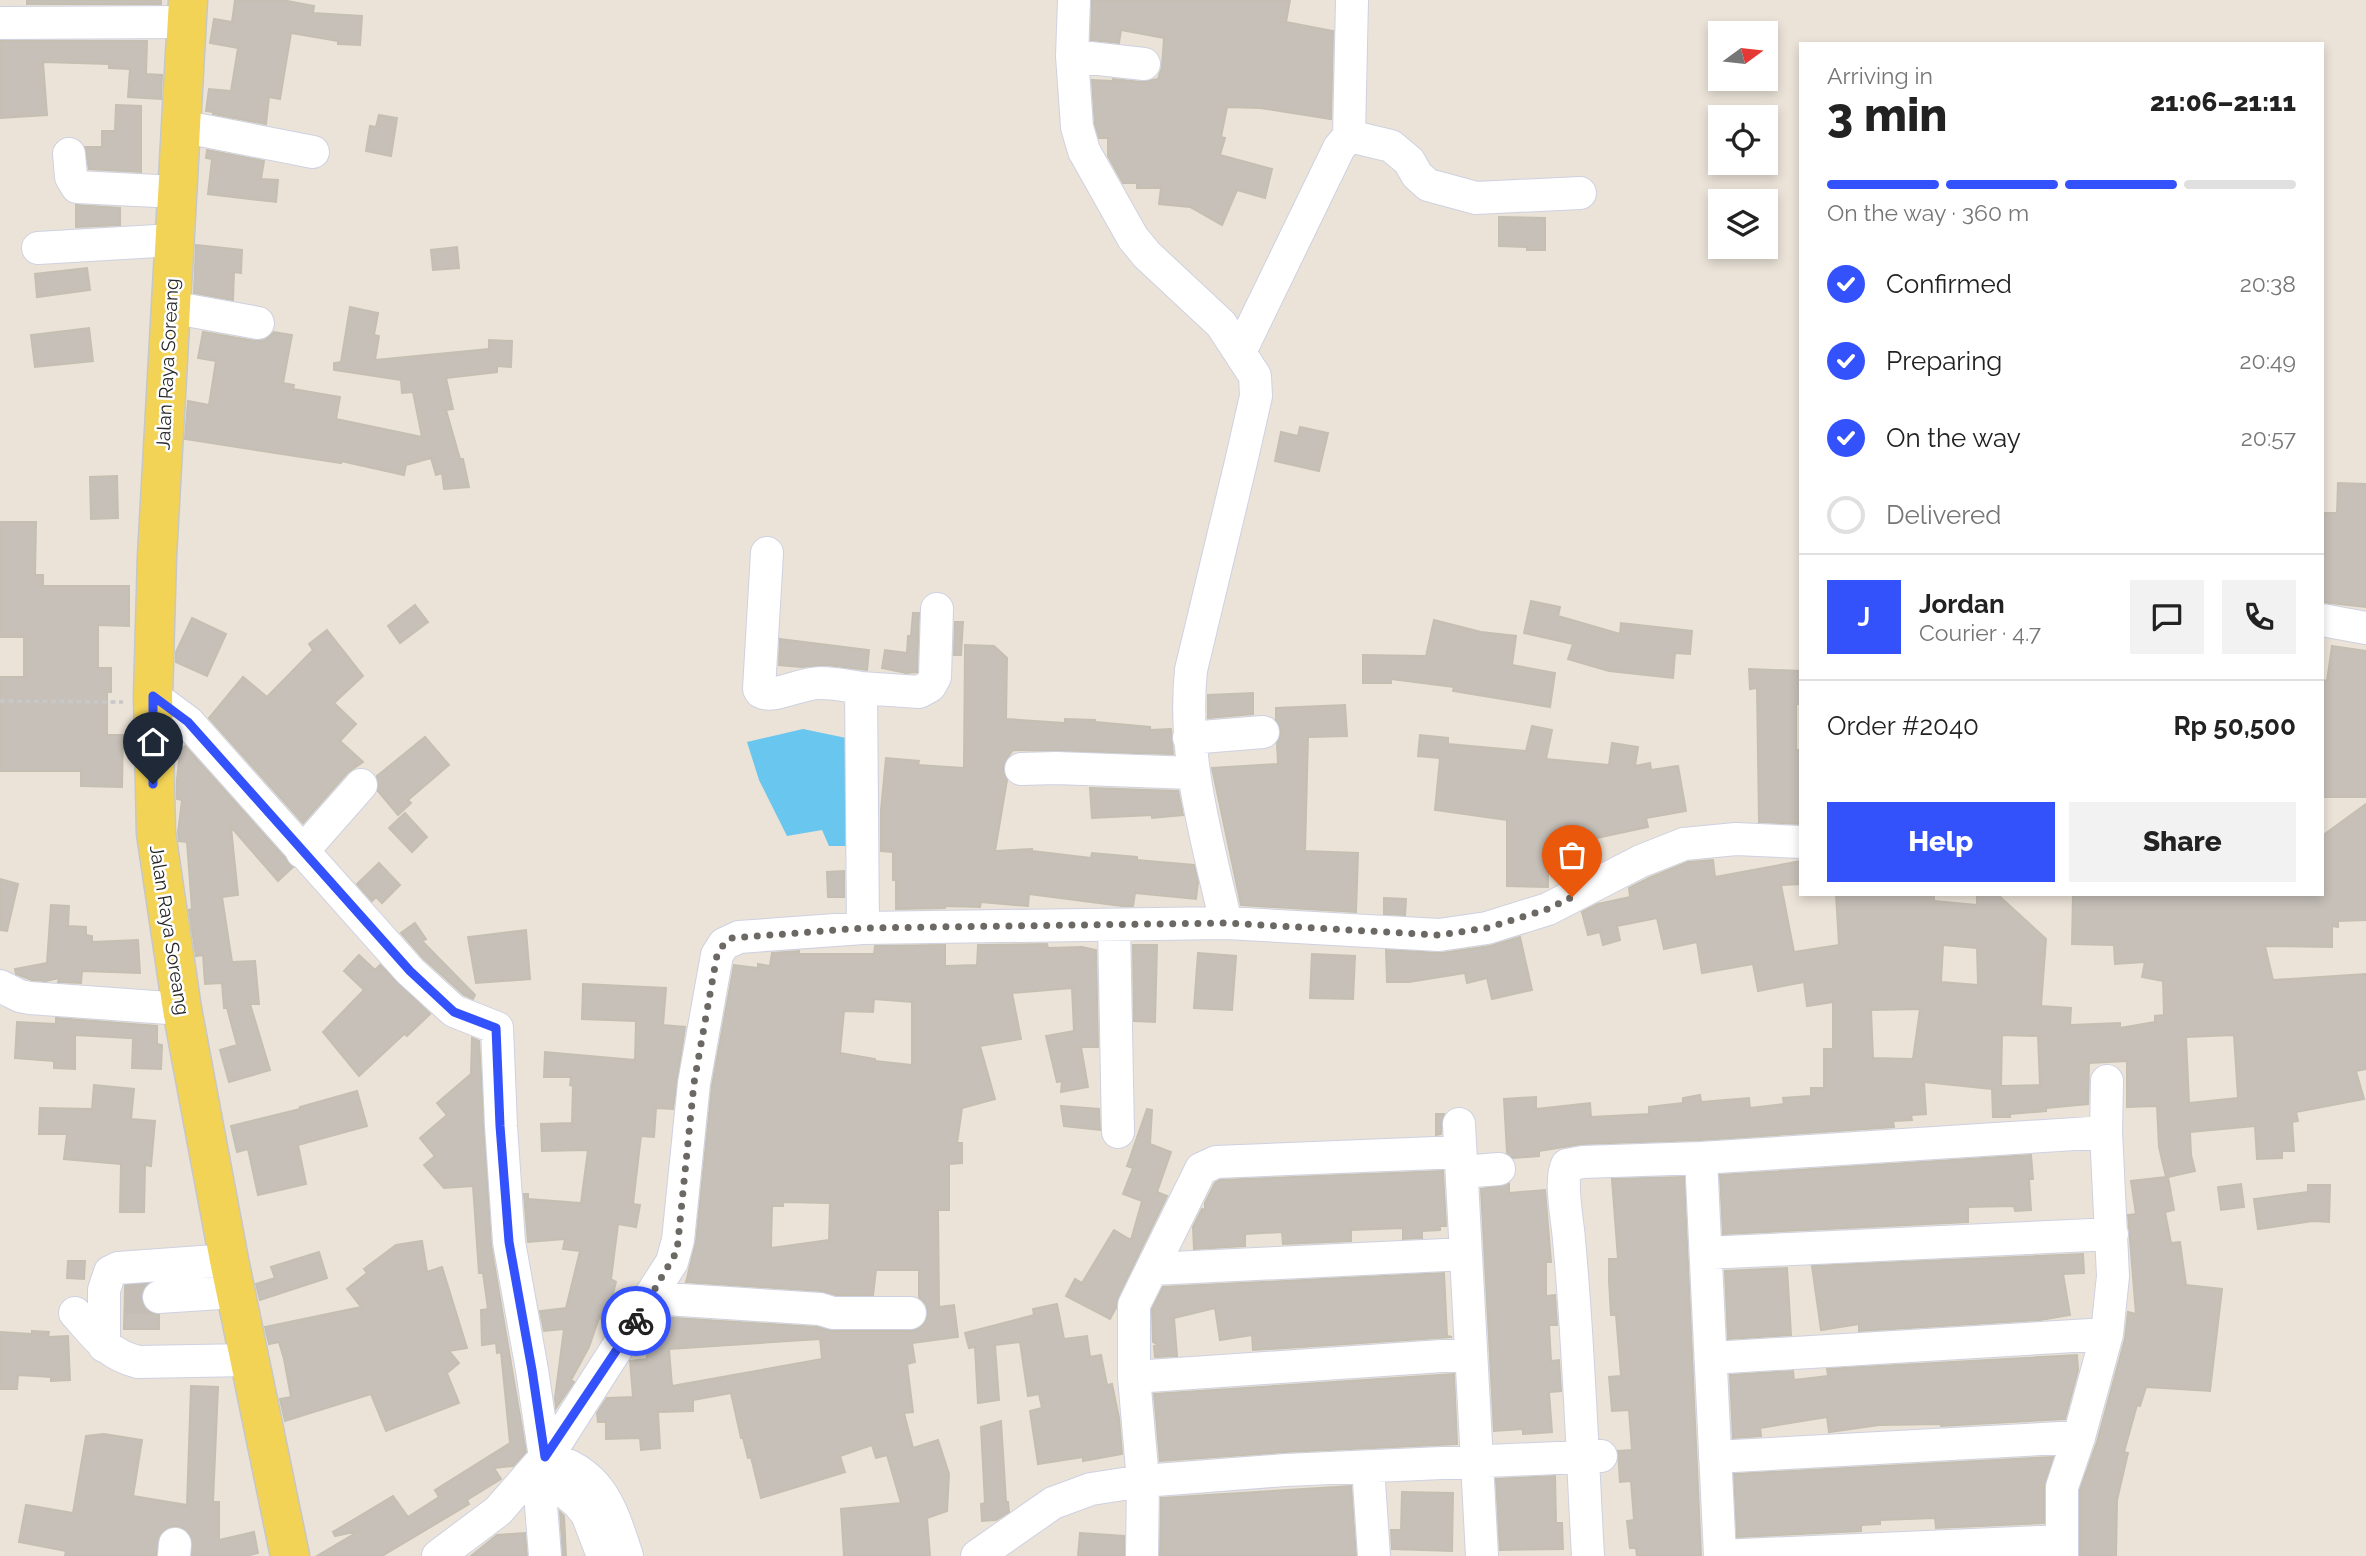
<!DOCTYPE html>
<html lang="en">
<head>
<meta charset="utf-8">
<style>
	:root { --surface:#fff; --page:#f2f2f2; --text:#222; --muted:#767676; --line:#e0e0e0; --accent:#3452fc }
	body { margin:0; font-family:Raleway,sans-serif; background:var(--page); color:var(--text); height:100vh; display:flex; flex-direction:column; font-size:26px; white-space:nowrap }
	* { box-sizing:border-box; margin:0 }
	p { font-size:23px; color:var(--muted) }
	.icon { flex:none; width:38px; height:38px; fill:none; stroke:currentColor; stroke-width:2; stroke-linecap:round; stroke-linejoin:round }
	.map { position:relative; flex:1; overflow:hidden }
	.panel { position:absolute; left:1799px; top:42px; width:525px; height:854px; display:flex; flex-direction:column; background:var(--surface); border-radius:0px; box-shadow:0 4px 10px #0003 }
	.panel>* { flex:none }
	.needle { width:46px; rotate:75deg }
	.tools { position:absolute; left:1708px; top:21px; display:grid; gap:14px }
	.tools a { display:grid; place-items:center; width:70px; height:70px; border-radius:0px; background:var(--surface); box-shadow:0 4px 10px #0003; font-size:35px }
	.pin { position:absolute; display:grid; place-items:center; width:60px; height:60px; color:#fff; margin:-72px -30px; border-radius:50% 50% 50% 0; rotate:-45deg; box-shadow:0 0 7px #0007 }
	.pin .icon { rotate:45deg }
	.courier { position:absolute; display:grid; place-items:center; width:70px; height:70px; margin:-35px; border:5px solid #3452fc; border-radius:50%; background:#fff; color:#222; box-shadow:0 2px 9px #0007 }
	.headline em { font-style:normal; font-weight:800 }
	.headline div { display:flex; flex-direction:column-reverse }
	.headline { display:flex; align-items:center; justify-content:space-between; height:119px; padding:0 28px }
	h1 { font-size:46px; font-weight:800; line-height:52px }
	.bar { display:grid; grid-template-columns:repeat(4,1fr); gap:10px 7px; align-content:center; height:84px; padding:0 28px }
	.bar i { height:9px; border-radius:5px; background:var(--line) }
	.bar .active { background:var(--accent) }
	.bar p { grid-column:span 4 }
	.line { display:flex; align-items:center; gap:18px; padding:0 28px; border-top:2px solid var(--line) }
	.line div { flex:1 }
	.round { display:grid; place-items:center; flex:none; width:74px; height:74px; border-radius:0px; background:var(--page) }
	ol { padding:0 28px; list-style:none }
	li { display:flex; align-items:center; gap:21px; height:77px }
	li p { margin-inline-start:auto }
	li .icon { padding:7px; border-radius:50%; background:var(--accent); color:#fff; stroke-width:4 }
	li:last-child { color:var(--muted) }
	li i { width:38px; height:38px; border:4px solid var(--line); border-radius:50% }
	.action { display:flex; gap:14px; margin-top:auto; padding:14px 28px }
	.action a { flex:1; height:80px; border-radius:0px; background:var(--accent); color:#fff; font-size:28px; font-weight:800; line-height:80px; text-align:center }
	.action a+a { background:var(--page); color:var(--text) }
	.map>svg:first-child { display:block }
	.water { fill:#69c6ef }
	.building { fill:#c6c0b8; stroke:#c5bfb2; stroke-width:2; fill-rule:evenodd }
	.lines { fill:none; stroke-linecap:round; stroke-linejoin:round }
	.minor-tunnel { stroke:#c4bdb5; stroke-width:32; stroke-dasharray:32 16; stroke-linecap:butt }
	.minor-casing { stroke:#ced1e1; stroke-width:34 }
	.major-casing { stroke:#c7c7c7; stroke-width:41 }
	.path { stroke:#c7c7c7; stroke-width:3.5; stroke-dasharray:5 3.5; stroke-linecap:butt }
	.minor { stroke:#fff; stroke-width:32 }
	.major { stroke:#f2d356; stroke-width:38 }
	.done { stroke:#6c6965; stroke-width:7; stroke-dasharray:0 12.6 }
	.route { stroke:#3452fc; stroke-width:9 }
	.labels { text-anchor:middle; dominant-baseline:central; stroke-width:5; stroke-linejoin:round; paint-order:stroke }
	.street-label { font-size:19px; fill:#272727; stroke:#fff }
</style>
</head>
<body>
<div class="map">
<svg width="2366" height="1556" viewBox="0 0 2366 1556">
	<rect width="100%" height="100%" fill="#ebe3d8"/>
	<!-- water -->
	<path class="water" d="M803,729L856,740L859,846H829L822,830L787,836L759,780L747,742Z"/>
	<!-- building -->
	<path class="building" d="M27,0H161V4H27Z
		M235,0H282L314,6L313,13L362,16L360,45L338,44V41L291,33L280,99L269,97L266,124L213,114V112L206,111L209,89L231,91L238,48L210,43L214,19L232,22Z
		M1092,0H1290L1286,22L1333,31L1331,119L1260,108L1227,107L1221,137L1225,138L1220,155L1272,169L1265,198L1237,190L1222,225L1190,207L1159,204L1161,188H1137V183H1123L1108,156V138H1099L1095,124L1092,80L1113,81V79L1142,82L1158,79L1162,67L1164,38L1121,30L1119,43L1091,40Z
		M0,41H147L146,74L162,75L161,99L128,97L130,69L109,68V64L43,62L47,115L0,118Z
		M116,105L141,106V172L89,169L85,147H102V131H115Z
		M379,115L397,118L391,156L366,151L370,126L376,127Z
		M207,150L264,161L261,179L278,180L276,202L208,194L212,159L206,158Z
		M76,205L120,208V225L76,227Z
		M1499,217L1545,218V250H1527V247L1499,246Z
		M196,245L242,250L241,273L234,272L233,300L194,293Z
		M457,247L459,268L433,270L431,250Z
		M87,268L90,290L37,297L35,274Z
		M350,307L378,313L374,335L379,336L375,360L489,349V340L512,341L511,367L497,366V372L446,378L453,409L446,410L460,459H463L469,487L444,489L442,473L436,475L431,458L406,465L404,475L341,461V463L185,439L188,401L209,405L216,361L198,358L203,332L255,341L265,340L274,332L292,335L283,383L294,385L293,389L340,397L336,419L422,437L413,392L402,393L401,380L334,370V363L341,362Z
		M89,328L93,361L35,367L31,335Z
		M1300,427L1328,433L1319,471L1275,461L1281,432L1298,436Z
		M117,476L118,518L91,519L90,477Z
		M2338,483L2366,484V607L2322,602V513H2337Z
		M0,522H36L35,575H43V586H129V626L98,625V668H111V692H107V735H123L122,787L81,786V771H0V677H24V637H0Z
		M1531,601L1560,607L1558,616L1620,634L1621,623L1692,631L1690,654L1675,653L1673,678L1609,671L1568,659L1573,644L1524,633Z
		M415,605L428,622L400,643L388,626Z
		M913,613H919L917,672L906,673L882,668L885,650L907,653L908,636H911Z
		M192,618L226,634L207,676L176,662V652Z
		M1434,620L1481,632L1516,636L1512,665L1555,673L1550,707L1453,691L1454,687L1391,679V683H1363V655L1426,656Z
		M955,622H963L961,655H954Z
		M327,630L363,676L334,703L356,724L340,741L363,762L347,773L303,823L209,718L243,677L267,697L313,650L309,644Z
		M780,639L869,650L867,670L827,665L801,667L779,665Z
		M965,645L994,646L1007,658L1006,719L1065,723V719L1095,720V722L1150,727V730L1171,729L1173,754L1013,750L1005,761L1003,769L1007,780L995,851L1032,849V851L1091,858L1092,853L1137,857V860L1194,865L1198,882L1196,899L1135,893L1133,906H1122L1029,894L1028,906L981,902L980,907L945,906V908L896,909V880H893V852L881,851V810L886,758L919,761L918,765L964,768Z
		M2332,646L2366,651V797H2322V680L2327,681Z
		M1749,669L1801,671V704H1796V750H1801V824L1759,822L1757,688L1750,689Z
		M1253,693V714L1208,718V695Z
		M1345,705L1347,736L1308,737L1305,851L1358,853L1356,912L1241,905L1212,768L1278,764L1277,743L1281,731L1276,720V708Z
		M1532,726L1552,730L1546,759L1609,765L1612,743L1638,747L1635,766L1650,763L1651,770L1678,766L1686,811L1646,818L1648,827L1578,842L1581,851L1548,859V887L1507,886V820L1435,810L1440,758L1418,756L1420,735L1448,738V744L1526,751Z
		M425,737L449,765L408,800L411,803L398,815L378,791L377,776Z
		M185,746L293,867L278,881L231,827L238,895L222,897L232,962L255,961L259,1004H250L270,1070L229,1082L220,1050L237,1045L227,1008H224L222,983L205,984L203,955L196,956L189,910L192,909L187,842L179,841L178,832L182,800L177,799V779L180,752Z
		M1090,788L1178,791L1183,815L1152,818V815L1092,818Z
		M2366,804V920L2338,921V927L2332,926V947L2265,946L2273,980L2366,974V1069L2356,1071L2364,1099L2296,1112L2298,1121L2292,1122L2294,1151H2282V1158L2257,1159L2255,1126L2190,1132L2191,1155L2195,1171L2168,1177L2174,1210L2165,1212L2171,1243L2180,1242L2186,1285L2222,1289L2210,1391L2146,1387L2140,1406L2137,1405L2124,1452L2128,1453L2117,1500L2116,1556H2080V1490L2097,1442L2125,1339L2128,1312L2136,1314L2128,1215L2136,1214L2131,1181L2166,1177L2159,1147L2157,1106L2127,1107V1061L2089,1063L2088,1104L2046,1108V1111L2010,1114V1117H1993L1992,1089L1924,1082L1926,1114L1911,1115L1912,1120L1893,1121L1894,1127L1700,1140L1582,1144L1539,1151V1156L1513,1158L1507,1153L1504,1099L1536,1097V1109L1590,1103L1591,1117L1649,1114V1107L1683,1103V1098L1700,1095L1701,1102L1749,1098L1750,1108L1784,1104L1783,1098L1811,1096V1088H1824V1049H1833V1002L1807,1006L1804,982L1758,991L1753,964L1702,973L1697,942L1664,949L1657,918L1617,926L1620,940L1603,945L1600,932L1588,935L1582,912L1598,904L1630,897L1629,888L1649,878L1688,862L1713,860L1715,877L1801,861V884L1781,885L1794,952L1839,945L1836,894H1934V901L1977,905V894H1997L2046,939L2041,1006L2071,1008L2070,1025L2120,1023V1028L2155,1022V1016L2164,1015L2163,981L2142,977L2145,962L2115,964L2114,945L2072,944L2073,894H2322V836ZM1943,945L1977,948L1978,985L1941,982ZM1920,1009L1913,1059L1873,1058L1871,1010ZM2002,1035L2038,1036L2040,1085L2001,1086ZM2234,1035L2238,1098L2189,1103L2186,1037Z
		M405,813L427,837L412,852L389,828Z
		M379,863L400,885L382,903L376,897L372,901L357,884Z
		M844,871V897H828L827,872Z
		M0,879L18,884L7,931L0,930Z
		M1384,898L1406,899L1405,915L1384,914Z
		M51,905L69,906L68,926L86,927V935L92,936V942L138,940L140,973L82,971L81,983L58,982L59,978L46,981L32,980L16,974L15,969L47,963Z
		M415,923L426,939L422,941L475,995L473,999L464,995L423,958L401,933Z
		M526,930L530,979L476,983L468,937Z
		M1520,937L1532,990L1492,999L1487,978L1467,983L1465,973L1409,982H1387L1386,950L1442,953L1490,946Z
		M1047,944L1048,948L1082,947L1096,950L1098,1047H1081L1088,1087L1061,1092L1062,1081L1057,1082L1046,1036L1074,1031L1072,988L1012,993L1021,1039L980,1046L995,1099L962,1108L957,1143H962V1163L949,1164V1210H938L939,1307L954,1305L958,1337L912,1343L915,1362L907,1364L913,1412L904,1413L913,1448L938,1440L949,1474L947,1511L927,1518L930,1556H844L841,1509L901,1503L887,1455L876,1458L872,1445L840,1456L845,1472L761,1498L751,1457L748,1458L743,1438H741L731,1393L693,1400V1411L658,1412L660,1448L641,1450L640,1438L606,1439V1422H598L597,1413L607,1398L633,1397L630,1361L647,1359L646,1344H657L659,1317L817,1327L833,1331H910L920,1328L925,1323L928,1314L926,1304L919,1297V1270H876L873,1295H836L821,1291L686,1282L696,1242L712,1086L734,965L758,968V964L770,966L772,953L799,951V954H874L875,946L945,945V966L977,965L978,945ZM874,999L912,1002V1065L875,1061V1059L840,1053L844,1011L873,1012ZM783,1202L830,1203L829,1240L771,1248L772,1206H783ZM820,1339L822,1359L672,1386L669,1349Z
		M1133,945H1157L1155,1022L1134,1021Z
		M1198,953L1236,956L1232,1010L1194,1008Z
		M1312,954L1355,956L1353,999L1310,998Z
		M359,955L375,970L380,965L430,1014L407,1036L404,1034L359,1076L323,1032L364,990L344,971Z
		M583,984L666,988L663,1025L685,1027L673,1109L656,1108L654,1137L641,1136L633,1204L640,1205L636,1227L618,1224L611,1279L616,1282L606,1320L599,1318L589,1347L571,1380L574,1382L556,1408L555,1398L564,1329L544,1331L540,1311L566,1308L580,1251L563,1249L565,1239L528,1242L524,1194H528V1199L581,1203L588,1150L542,1151L541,1124L572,1123L573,1086L570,1085L571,1077H544L545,1052L635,1060L636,1021L582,1019Z
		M56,1018L157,1026V1044L162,1045L161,1069L132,1068L133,1038H129L75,1035V1069L54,1068V1061L15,1058L17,1022L56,1024Z
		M472,1038L479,1041L491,1245L526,1452L513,1466L494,1468L501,1479L467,1500L469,1504L382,1556H317L359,1531L335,1536L333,1532L393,1496L408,1517L439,1497L435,1490L510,1443L501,1352L497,1353L496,1343L482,1345L481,1310L488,1309L483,1273H479L473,1186L444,1188L424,1165L435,1156L420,1138L447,1115L437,1103L471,1074Z
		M94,1085L134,1089L131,1119L155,1121L151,1166L145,1165L144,1212H120L121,1164L64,1159L67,1134H39L40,1108L92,1109Z
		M357,1091L367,1126L298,1145L306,1184L258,1195L248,1149L237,1152L231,1126L300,1109V1107Z
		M1061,1106L1099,1109L1100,1130L1064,1126Z
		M1147,1109L1152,1110L1150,1144L1171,1152L1157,1192L1167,1196L1118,1297L1116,1308L1110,1319L1066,1296L1075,1279L1082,1283L1114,1230L1131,1240L1142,1201L1123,1194L1133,1168L1127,1166Z
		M1436,1114H1444L1441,1134L1436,1135Z
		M2031,1155L2033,1179H2029L2031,1210L2015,1211L2014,1206L1968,1207V1222L1723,1234L1720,1175Z
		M1443,1171L1446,1226H1440V1230L1422,1231V1238L1403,1239V1228L1351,1230V1241L1283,1244L1282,1232L1245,1234V1246L1194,1249L1193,1227L1202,1209L1205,1210V1203L1215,1183L1220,1180Z
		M1684,1177L1701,1556H1637L1636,1548H1630L1627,1521L1634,1520L1631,1481L1620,1482L1618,1451L1632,1450L1629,1410L1612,1411L1609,1377L1621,1376L1616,1315H1611L1609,1281V1259H1618L1612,1179Z
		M1509,1184V1193L1545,1190L1551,1262H1546V1296L1555,1295L1557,1325H1549L1551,1361L1559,1360L1561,1391L1549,1392L1552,1432L1523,1434V1429L1494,1431L1481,1189Z
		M2241,1184L2244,1207L2221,1210L2218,1187Z
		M2308,1185H2330L2329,1222L2313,1221L2258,1229L2254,1199L2308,1192Z
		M422,1241L427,1272L442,1267L467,1348L449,1351L459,1363L447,1373L459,1403L386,1431L371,1394L285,1421L280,1399L291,1397L284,1359L279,1342L269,1344L265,1327L361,1307L347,1289L367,1273L364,1269L396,1245Z
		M319,1252L327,1278L260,1300L256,1284L275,1278L271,1267Z
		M2083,1254L2084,1273L2063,1274L2070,1315L2040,1320L1859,1331V1324L1821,1330L1812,1266Z
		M68,1261H85L84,1279L67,1278Z
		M1787,1268L1791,1335L1728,1339L1725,1271Z
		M1444,1273L1447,1336L1452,1337L1253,1350L1252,1335L1220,1340L1215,1308L1174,1318L1177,1356L1155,1357L1154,1346L1158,1345L1153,1342L1152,1309L1163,1287Z
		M146,1284L142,1290L141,1299L144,1308L150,1313L159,1315V1329H124L125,1286Z
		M1057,1304L1064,1339L1087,1336L1090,1357L1101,1355L1107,1385L1112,1384L1119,1418L1122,1454L1083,1461V1457L1038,1464L1030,1411L1042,1408L1039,1394L1028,1396L1020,1342L995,1345L999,1400L978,1403L975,1347L969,1348L965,1333L1034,1315L1033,1309Z
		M32,1331L49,1332L48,1337L68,1336L70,1380L51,1381V1377L18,1375L17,1389H0V1332L32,1334Z
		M2077,1355L2078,1370L2065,1419L1941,1426V1424L1879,1425L1829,1432L1827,1417L1760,1428L1761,1436L1733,1438L1730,1375L1793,1371L1794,1380L1828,1376L1827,1369Z
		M1454,1374L1457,1444L1285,1452L1160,1461L1154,1394Z
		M191,1386L218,1387L213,1502H219V1540L254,1532L258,1553L246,1556H192L191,1536L185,1529L176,1526L167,1528L160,1534L156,1556H65L66,1551L19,1542L26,1505L73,1513L86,1436L104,1434L142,1440L133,1496L187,1505Z
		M1001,1421L1006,1502H1008L1009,1512L996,1520L982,1521L981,1504L985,1503L981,1427Z
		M2053,1457L2044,1487V1523L1936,1528L1935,1518L1880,1520V1524L1861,1525V1531L1737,1537L1734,1474Z
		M1555,1476L1556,1523H1562L1563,1549L1500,1550L1496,1479Z
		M1351,1486L1356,1556H1160L1161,1498Z
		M1402,1492L1453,1493L1452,1551L1392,1549L1391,1530H1401Z
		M560,1512L564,1516L566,1556H563Z
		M525,1533L527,1556H471L497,1535Z
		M1080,1533L1124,1536V1556H1078Z"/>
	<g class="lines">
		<!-- minor-tunnel -->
		<path class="minor-tunnel" d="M125,1298L159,1297"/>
		<!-- minor casing -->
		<g class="minor-casing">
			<path id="minor" d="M0,23L186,22
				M1072,56L1144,64
				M180,126L313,152
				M1349,136L1352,0
				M69,154L71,177L77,187L177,192
				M38,248L174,240
				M170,307L258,323
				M1240,352L1339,148L1349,136L1391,146L1409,161L1417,175L1428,185L1443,189L1476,198L1580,193
				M767,553L759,689L761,692C773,699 803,682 821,683C834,683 848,686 861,688
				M2322,620L2366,628
				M153,696L188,722L410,971L454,1011L497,1028L501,1126L509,1242L532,1370L548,1478L578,1503L587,1514L603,1556
				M1189,738L1263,732
				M1021,769L1056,768L1193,773
				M302,852L361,785
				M1226,923L1439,935L1487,928L1548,909L1641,861L1684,844L1736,839L1801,842
				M1114,925L1118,1132
				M863,928L861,688L919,692L930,686L935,677L937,609
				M0,986L20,996L30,998L182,1009
				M1459,1124L1482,1556
				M1701,1158L1720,1556
				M1462,1172L1499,1169
				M1706,1253L2112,1234
				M1152,1269L1466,1254
				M159,1297L235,1292
				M651,1298L820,1309L833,1313H910
				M75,1313C96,1336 107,1354 138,1362L249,1360
				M104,1346V1290L110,1272L118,1268L229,1260
				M1711,1358L2107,1334L2113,1276L2106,1132L2107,1081
				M1134,1377L1471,1354
				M545,1457C601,1471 611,1507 627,1556
				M1715,1457L2079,1437
				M1368,1467L1374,1556
				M534,1471L540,1493L545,1556
				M174,1556L175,1544
				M438,1556L498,1511L553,1448L672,1262L678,1240L694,1083L717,955L724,944L739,937L863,928L1226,923C1207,839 1182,756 1191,670L1241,462L1256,396L1255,376L1221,324L1147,255L1133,238L1084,151L1077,127L1072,56L1074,0
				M977,1556L1053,1503L1091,1489L1143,1481L1286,1470L1601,1456
				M1142,1556L1143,1481L1134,1377V1305L1201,1169L1216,1162L1460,1152
				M1588,1556C1582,1451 1579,1345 1569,1240C1568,1222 1559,1181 1567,1165L1583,1162L1701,1158L2106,1132
				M1720,1556L2061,1541
				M2062,1556V1487L2079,1437L2107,1334"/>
		</g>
		<!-- major casing -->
		<g class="major-casing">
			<path id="major" d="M188,0L157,556L153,696L156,833L182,1009L229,1260L290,1556"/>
		</g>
		<!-- path -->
		<path class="path" d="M0,701L123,702"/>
		<!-- minor -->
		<use href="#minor" class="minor"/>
		<!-- major -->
		<use href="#major" class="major"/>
	</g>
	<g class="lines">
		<!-- done -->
		<path class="done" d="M636,1321L677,1251L694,1083L717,955L724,944L732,938L863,928L1226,923L1439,935L1487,928L1548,909L1572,897"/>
		<!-- route -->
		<path class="route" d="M153,784V696L188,722L410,971L454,1012L496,1028L500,1126L509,1242L532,1370L545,1457L636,1321"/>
	</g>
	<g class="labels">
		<!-- street labels -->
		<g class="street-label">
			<text transform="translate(167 364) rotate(-87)">Jalan Raya Soreang</text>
			<text transform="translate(170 930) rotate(81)">Jalan Raya Soreang</text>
		</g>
	</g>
</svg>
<div class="tools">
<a><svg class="needle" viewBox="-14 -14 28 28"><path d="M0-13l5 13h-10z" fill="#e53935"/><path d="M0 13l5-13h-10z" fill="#767676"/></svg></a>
<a><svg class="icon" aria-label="locate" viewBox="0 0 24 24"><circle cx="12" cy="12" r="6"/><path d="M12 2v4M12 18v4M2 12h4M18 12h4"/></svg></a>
<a><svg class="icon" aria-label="layers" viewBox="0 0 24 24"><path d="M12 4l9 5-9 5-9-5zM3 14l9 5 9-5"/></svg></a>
</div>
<div class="pin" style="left:1572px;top:897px;background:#ea580c"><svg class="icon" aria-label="bag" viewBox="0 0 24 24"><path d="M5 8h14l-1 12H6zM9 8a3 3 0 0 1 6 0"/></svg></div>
<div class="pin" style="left:153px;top:784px;background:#1f2937"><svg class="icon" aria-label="home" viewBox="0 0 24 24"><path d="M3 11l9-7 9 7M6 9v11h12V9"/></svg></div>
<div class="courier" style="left:636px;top:1321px"><svg class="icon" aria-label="bike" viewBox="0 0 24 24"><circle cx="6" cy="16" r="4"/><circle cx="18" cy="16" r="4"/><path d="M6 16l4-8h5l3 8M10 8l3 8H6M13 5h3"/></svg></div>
<section class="panel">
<div class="headline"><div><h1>3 min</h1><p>Arriving in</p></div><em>21:06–21:11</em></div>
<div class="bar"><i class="active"></i><i class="active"></i><i class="active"></i><i></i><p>On the way · 360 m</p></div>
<ol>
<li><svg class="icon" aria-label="check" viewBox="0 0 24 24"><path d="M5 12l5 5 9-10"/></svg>Confirmed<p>20:38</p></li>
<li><svg class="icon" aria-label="check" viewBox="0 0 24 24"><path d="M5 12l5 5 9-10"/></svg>Preparing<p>20:49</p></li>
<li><svg class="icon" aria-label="check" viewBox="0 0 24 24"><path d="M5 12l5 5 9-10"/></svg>On the way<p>20:57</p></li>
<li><i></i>Delivered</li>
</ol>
<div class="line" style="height:126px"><b class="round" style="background:var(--accent);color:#fff">J</b><div><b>Jordan</b><p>Courier · 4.7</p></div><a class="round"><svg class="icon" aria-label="chat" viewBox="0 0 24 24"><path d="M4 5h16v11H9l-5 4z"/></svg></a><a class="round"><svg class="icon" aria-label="phone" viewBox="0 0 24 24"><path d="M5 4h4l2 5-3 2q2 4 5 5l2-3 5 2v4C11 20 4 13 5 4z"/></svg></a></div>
<div class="line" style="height:91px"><div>Order #2040</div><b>Rp 50,500</b></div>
<div class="action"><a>Help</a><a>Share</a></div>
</section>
</div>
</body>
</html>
